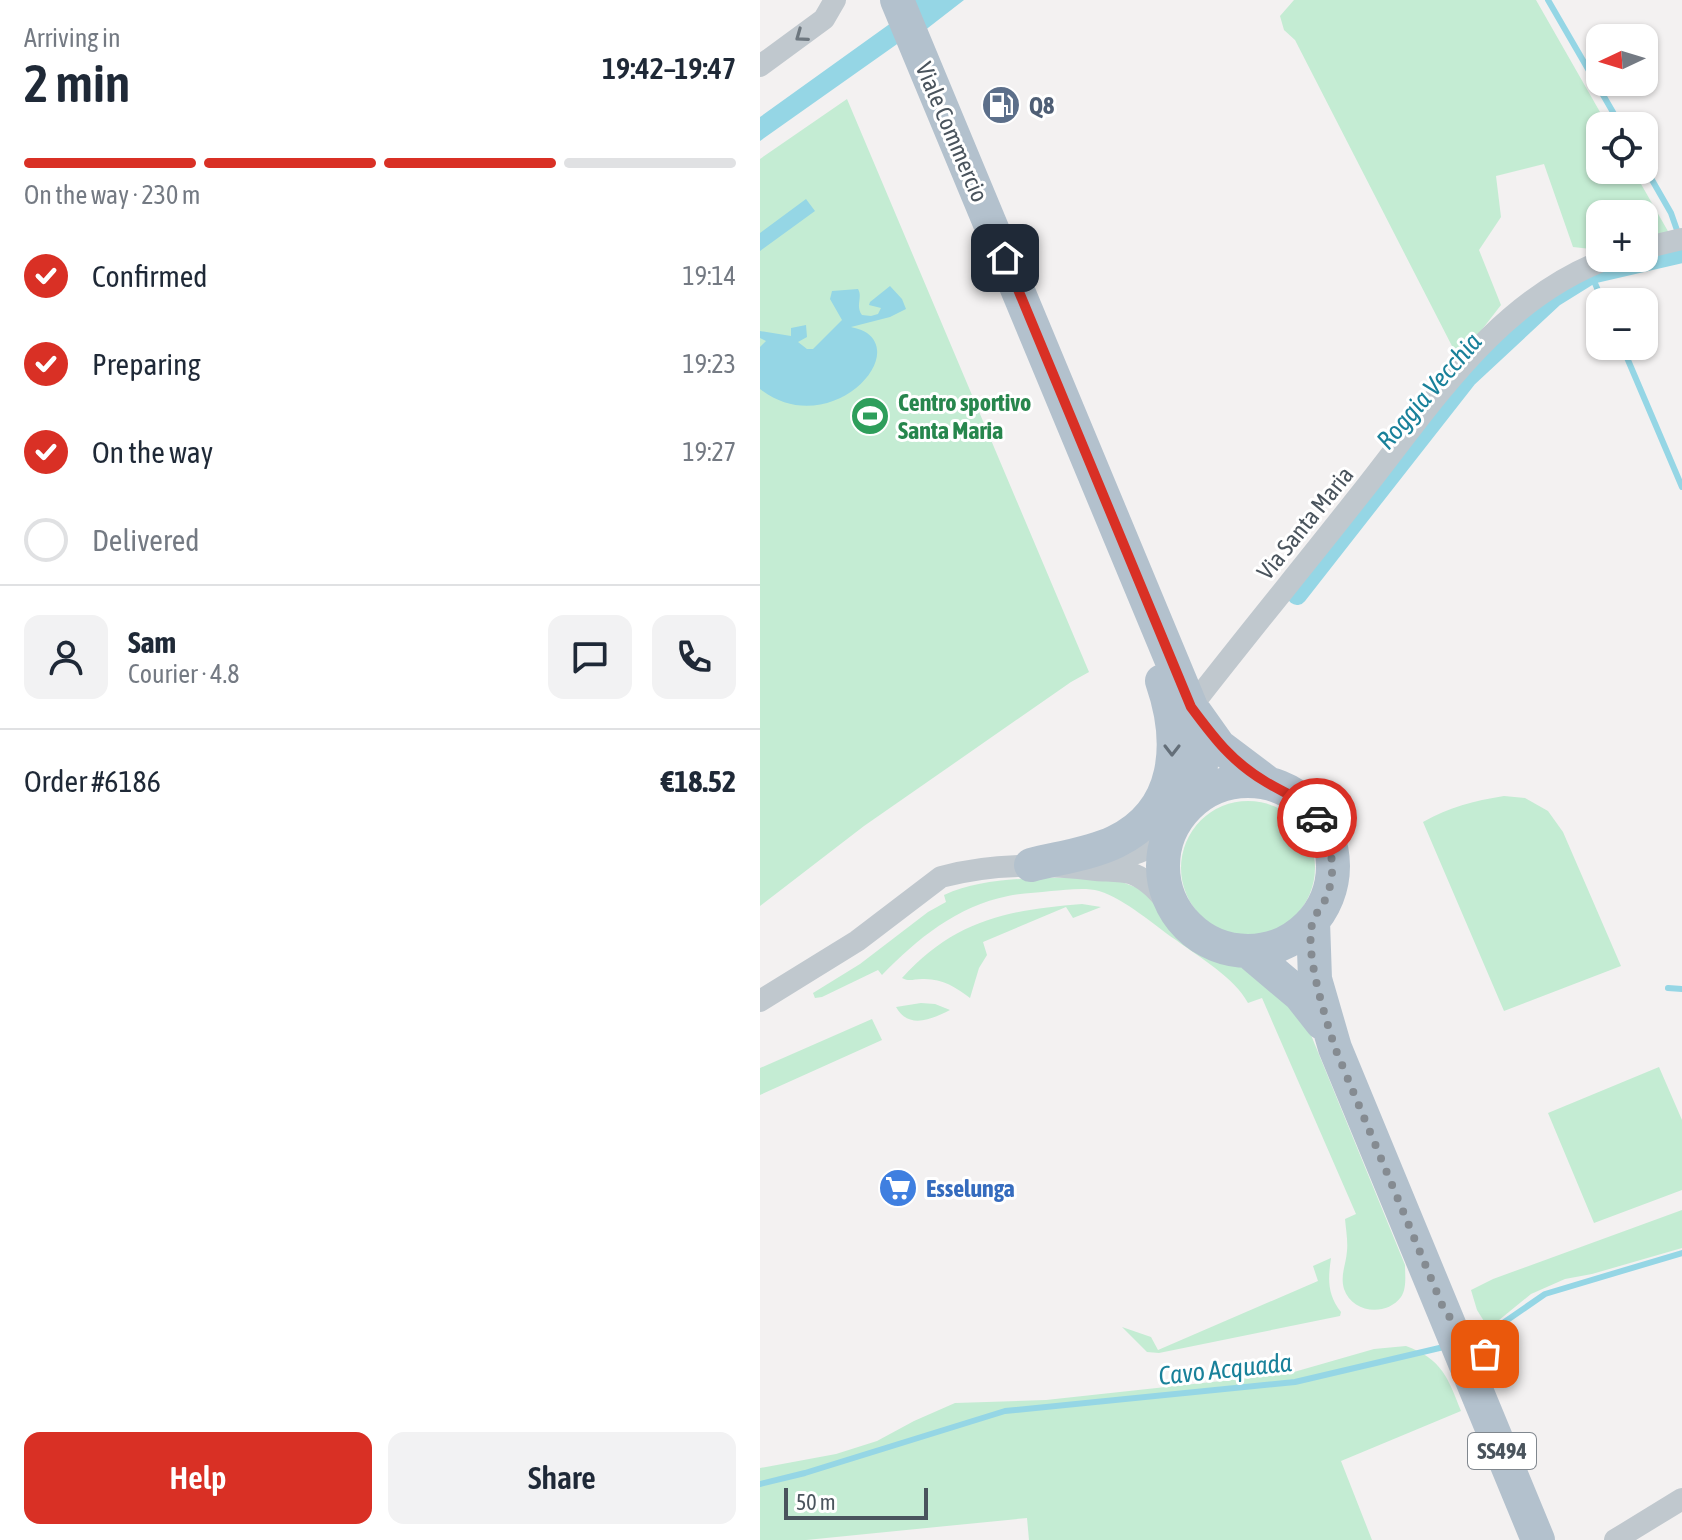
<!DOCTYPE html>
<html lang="en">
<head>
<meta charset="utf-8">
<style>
	:root { --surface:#fff; --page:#f2f2f3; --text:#1f2937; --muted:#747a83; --line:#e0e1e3; --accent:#d93025 }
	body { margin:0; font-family:"Asap Condensed",sans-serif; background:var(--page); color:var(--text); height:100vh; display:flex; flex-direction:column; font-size:30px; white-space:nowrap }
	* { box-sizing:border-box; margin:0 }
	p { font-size:26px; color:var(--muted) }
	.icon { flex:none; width:44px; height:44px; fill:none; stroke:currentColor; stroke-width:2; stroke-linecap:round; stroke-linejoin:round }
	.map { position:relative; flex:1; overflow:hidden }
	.details { display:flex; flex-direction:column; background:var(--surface); width:760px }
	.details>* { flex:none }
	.needle { width:52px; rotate:266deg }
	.fabs { position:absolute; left:826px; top:24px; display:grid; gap:16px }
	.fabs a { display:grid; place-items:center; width:72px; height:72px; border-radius:16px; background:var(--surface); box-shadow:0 2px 6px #0004; font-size:40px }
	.scale { position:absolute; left:24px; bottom:20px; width:144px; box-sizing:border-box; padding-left:8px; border:4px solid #4a545d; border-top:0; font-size:22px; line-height:28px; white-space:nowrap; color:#4a545d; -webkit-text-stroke:6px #fff; paint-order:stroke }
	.pin { position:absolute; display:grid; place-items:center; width:68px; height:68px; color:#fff; margin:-34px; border-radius:16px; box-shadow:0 4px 12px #0006 }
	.courier { position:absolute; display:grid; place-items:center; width:80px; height:80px; margin:-40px; border:6px solid #d93025; border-radius:50%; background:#fff; color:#222; box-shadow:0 2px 10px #0007 }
	.summary em { font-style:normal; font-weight:600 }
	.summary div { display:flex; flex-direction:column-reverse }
	.summary { display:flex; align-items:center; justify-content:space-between; height:136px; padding:0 24px }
	h1 { font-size:52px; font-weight:600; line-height:60px }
	.bar { display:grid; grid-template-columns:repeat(4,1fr); gap:12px 8px; align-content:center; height:96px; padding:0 24px }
	.bar i { height:10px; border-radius:6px; background:var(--line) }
	.bar .on { background:var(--accent) }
	.bar p { grid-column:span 4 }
	.line { display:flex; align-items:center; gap:20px; padding:0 24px; border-top:2px solid var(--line) }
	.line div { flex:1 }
	.round { display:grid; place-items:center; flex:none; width:84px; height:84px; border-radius:16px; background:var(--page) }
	ol { padding:0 24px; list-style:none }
	li { display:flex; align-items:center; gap:24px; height:88px }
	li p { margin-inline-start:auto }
	li .icon { padding:8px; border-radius:50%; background:var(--accent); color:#fff; stroke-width:4 }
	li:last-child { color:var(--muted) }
	li i { width:44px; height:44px; border:4px solid var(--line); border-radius:50% }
	.action { display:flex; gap:16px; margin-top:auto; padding:16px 24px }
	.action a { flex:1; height:92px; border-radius:16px; background:var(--accent); color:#fff; font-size:32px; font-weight:600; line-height:92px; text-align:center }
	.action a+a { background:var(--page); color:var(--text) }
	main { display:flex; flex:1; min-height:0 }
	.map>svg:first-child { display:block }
	.green { fill:#c4ecd3 }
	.water { fill:#95d6e5 }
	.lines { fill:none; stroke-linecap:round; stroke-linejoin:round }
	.stream { stroke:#95d6e5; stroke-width:6 }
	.canal { stroke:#95d6e5; stroke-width:20 }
	.minor { stroke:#c0c8ce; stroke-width:22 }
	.primary { stroke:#b3c1cd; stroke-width:34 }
	.oneway { stroke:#6d777f }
	.oneway2 { stroke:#646f79 }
	.done { stroke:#858b91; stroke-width:8; stroke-dasharray:0 14.4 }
	.route { stroke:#d93025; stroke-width:10 }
	.labels { text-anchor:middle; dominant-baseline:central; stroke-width:6; stroke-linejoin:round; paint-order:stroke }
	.shield { fill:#fff; stroke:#80878e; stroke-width:2 }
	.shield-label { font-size:22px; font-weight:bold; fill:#4a545d }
	.service-label { font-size:24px; font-weight:bold; fill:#4e5e75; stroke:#fff; text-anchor:start }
	.street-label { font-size:24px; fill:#4a545d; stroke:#fff }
	.leisure-label { font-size:24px; font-weight:bold; fill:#27864d; stroke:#fff; text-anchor:start }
	.shop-label { font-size:24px; font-weight:bold; fill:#366cbe; stroke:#fff; text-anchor:start }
	.water-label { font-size:26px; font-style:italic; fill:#19819a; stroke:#fff }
</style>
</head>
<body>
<main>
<section class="details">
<div class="summary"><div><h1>2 min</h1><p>Arriving in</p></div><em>19:42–19:47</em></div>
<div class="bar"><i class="on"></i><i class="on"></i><i class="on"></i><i></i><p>On the way · 230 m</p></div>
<ol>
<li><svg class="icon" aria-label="check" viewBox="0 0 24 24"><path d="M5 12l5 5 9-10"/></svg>Confirmed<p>19:14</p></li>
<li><svg class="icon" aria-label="check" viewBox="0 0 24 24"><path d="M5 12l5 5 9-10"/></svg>Preparing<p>19:23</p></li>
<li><svg class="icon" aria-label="check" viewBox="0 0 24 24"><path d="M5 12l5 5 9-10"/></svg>On the way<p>19:27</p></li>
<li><i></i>Delivered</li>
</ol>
<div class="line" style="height:144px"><a class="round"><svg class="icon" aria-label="person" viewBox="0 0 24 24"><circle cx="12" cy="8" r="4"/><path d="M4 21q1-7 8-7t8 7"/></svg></a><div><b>Sam</b><p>Courier · 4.8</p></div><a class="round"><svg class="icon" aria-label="chat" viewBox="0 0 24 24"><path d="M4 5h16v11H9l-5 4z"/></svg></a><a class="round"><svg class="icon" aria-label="phone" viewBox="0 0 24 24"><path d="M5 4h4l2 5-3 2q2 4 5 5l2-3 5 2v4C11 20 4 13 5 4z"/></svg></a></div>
<div class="line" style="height:104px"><div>Order #6186</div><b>€18.52</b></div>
<div class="action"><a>Help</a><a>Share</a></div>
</section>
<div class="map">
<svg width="922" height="1540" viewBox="0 0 922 1540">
	<rect width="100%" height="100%" fill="#f3f1f1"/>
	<!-- green -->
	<path class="green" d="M534,0H776L848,126H840V170H873L909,233L884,239V214H840V250L813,247L784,164L736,176L741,217L719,250L741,305L710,345L700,350L693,348L535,40L524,30L520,16Z
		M87,99L329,672L311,682L104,826L0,906V159Z
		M744,796L765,798L788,811L803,832L861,966L744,1011L663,822C690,807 713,801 744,796Z
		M421 868a67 67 0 1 1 134 0a67 67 0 1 1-134 0Z
		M328,877L362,882L388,892L418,930L441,946L490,968L537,1012L551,1035L645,1265C645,1275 647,1288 641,1297C626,1317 592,1313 584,1289C580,1275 586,1265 587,1251C588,1241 586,1230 585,1219L596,1214L502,998L488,1003C474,977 440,958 416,940C392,924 367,900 339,891C325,887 306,890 291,891C277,893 262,893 248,896C197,906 157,939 122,975L118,970L62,997L55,998L53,993L100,964L168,912L186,902L184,895C228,875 281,879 328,877Z
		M322,904L341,907L313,918L306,907L223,942L227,955L219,968L210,998C196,987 181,978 162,979C153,979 150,982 142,978C195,920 247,910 322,904Z
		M161,1003L175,1004L190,1010C172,1019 149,1030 136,1007Z
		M112,1019L122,1040L0,1095V1068Z
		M899,1067L922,1120V1190L834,1223L788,1113Z
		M922,1210V1248L832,1274L805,1279L771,1294L733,1325L727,1326L717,1310L711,1290L733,1279Z
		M571,1258C568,1279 567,1294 581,1312L580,1316L399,1353L387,1352L362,1327L391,1337L398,1350L558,1281L553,1266Z
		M646,1346C682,1359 688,1378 701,1411L581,1461L612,1540H269L267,1518L46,1540H0V1468L76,1454L117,1441L154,1421L195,1403L286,1400L527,1374L614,1349Z"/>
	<!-- water -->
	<path class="water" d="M153,0H204L164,31Z
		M131,23L140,42L0,141V117Z
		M46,199L55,211L0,251V233Z
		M130,286L142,299L146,309L130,317L91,327C95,328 103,330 107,333C146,361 65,440 0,389V347L6,341L0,338V331L31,336V328L46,325L47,337L38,342L47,349H53L82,320L70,299L72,291L98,289C103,297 95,306 102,315L111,316L118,314L121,308L109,305L110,302Z"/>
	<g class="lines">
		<!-- stream -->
		<path class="stream" d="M788,0L861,126
			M884,166L911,213L918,233
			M831,274L843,302
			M862,346L922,487
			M908,988L922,989
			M706,1340L730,1332L785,1294L922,1253
			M0,1484L45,1473L245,1411L535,1382L688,1346"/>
		<!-- canal -->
		<path class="canal" d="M537,595L707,378L794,297L831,274L922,253"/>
		<!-- minor -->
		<path class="minor" d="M0,66L64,19L75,0
			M884,248L922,239
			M431,707C486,636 543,567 598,497C670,407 736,299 850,258
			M335,860C373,856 382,856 411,830
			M0,1001L97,941L181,877C233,863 284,864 336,870C347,871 362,870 373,874C393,882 405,901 418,916
			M855,1540L922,1499"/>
		<!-- primary -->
		<path class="primary" d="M137,0L431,707C440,747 450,767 428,805
			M437,715L459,746L508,783
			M403 866a85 85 0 1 1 170 0a85 85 0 1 1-170 0Z
			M271,865C298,858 330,854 355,842C420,811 423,742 402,681
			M553,921L555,979L575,1048L778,1540
			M489,952L540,995L562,1023"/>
	</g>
	<!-- one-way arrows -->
	<defs><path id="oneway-chevron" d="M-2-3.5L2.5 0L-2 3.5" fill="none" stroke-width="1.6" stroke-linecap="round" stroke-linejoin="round" transform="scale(2)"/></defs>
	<use class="oneway" href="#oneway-chevron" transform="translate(41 36) rotate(144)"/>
	<use class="oneway2" href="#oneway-chevron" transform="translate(412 750) rotate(90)"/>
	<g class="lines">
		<!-- done -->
		<path class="done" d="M557,818C572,844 578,872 565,900C562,907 555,914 553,921C543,950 566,1019 575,1048L685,1312L725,1354"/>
		<!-- route -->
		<path class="route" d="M245,258L431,707C454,738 472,762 506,782C529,796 539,796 557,818"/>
	</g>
	<!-- icons -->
	<defs>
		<g id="fuel-disc" transform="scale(2)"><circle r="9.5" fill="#5c6f8a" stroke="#fff"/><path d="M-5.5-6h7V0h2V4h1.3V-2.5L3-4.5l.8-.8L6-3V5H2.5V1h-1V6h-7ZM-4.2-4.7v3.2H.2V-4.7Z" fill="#fff"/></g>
		<g id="stadium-disc" transform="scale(2)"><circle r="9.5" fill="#2e9e5b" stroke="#fff"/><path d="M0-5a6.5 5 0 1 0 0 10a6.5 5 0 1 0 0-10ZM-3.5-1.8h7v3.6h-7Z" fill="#fff"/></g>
		<g id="supermarket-disc" transform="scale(2)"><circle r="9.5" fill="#3f7fe0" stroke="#fff"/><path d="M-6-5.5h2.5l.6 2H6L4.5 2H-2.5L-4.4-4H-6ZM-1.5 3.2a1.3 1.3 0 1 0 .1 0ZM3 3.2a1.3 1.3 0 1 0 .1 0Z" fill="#fff"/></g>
	</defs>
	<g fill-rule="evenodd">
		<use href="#fuel-disc" x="241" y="105"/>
		<use href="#stadium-disc" x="110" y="416"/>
		<use href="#supermarket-disc" x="138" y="1188"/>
	</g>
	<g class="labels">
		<!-- shield labels -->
		<rect class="shield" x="708" y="1433" width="68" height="36" rx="6"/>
		<g class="shield-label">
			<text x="742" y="1451">SS494</text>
		</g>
		<!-- service labels -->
		<g class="service-label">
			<text x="269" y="105">Q8</text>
		</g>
		<!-- street labels -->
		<g class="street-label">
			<text transform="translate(192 132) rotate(67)">Viale Commercio</text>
			<text transform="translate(545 523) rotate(-51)">Via Santa Maria</text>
		</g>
		<!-- leisure labels -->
		<g class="leisure-label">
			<text x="138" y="402">Centro sportivo<tspan x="138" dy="28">Santa Maria</tspan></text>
		</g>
		<!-- shop labels -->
		<g class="shop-label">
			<text x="166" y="1188">Esselunga</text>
		</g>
		<!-- water labels -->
		<g class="water-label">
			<text transform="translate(669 391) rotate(-49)">Roggia Vecchia</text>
			<text transform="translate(465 1369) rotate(-6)">Cavo Acquada</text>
		</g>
	</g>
</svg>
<div class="fabs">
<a><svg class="needle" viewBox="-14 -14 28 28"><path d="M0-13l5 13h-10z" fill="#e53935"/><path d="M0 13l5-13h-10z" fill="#747a83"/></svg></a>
<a><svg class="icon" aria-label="locate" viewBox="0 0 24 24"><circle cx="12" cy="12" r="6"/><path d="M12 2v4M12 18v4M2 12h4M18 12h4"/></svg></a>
<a>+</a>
<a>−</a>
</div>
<div class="scale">50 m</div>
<div class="pin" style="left:725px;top:1354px;background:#ea580c"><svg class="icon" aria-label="bag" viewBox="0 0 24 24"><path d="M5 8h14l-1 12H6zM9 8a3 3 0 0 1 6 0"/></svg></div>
<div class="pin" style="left:245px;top:258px;background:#1f2937"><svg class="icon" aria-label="home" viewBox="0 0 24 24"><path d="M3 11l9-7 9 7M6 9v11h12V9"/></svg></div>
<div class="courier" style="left:557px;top:818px"><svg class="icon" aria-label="car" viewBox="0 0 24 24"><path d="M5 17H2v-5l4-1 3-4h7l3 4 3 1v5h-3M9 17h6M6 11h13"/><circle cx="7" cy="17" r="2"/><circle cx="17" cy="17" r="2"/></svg></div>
</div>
</main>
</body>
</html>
